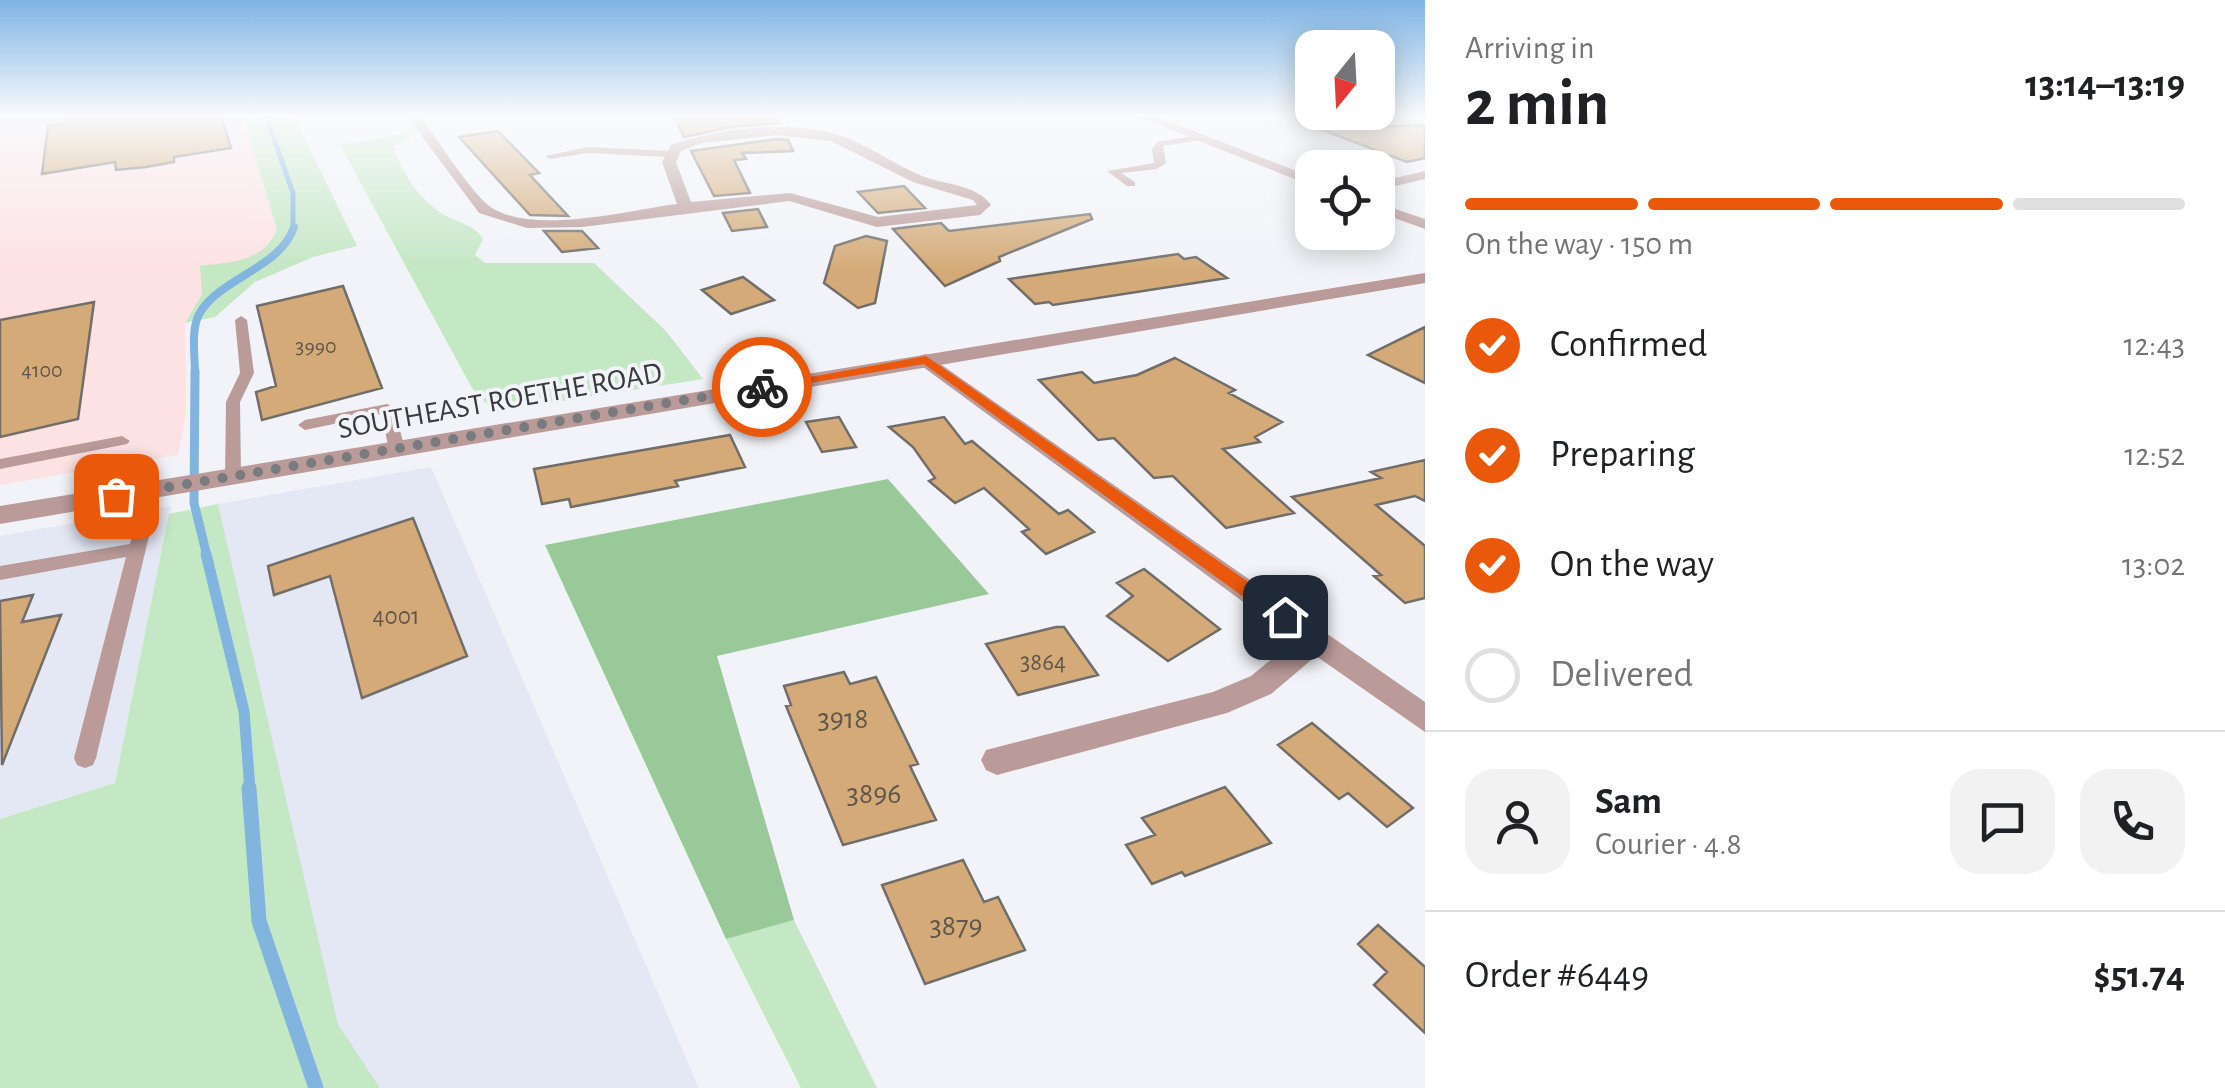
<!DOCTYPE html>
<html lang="en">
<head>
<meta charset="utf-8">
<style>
	:root { --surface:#fff; --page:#f2f2f2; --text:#202124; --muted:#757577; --line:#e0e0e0; --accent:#ea580c }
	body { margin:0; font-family:"Alegreya Sans",sans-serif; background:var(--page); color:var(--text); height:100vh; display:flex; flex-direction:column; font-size:38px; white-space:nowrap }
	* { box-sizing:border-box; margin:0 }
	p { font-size:32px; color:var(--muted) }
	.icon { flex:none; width:55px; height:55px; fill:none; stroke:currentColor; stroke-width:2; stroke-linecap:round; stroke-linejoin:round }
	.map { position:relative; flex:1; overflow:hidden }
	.side { display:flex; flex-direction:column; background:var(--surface); width:800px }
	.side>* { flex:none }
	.needle { width:65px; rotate:198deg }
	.fabs { position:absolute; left:1295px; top:30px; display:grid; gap:20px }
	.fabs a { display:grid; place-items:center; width:100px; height:100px; border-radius:20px; background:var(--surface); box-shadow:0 5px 25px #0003; font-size:50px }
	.pin { position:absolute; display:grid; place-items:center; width:85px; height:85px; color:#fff; margin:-42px; border-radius:20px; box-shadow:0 5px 15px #0006 }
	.courier { position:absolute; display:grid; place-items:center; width:100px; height:100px; margin:-50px; border:8px solid #ea580c; border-radius:50%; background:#fff; color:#222; box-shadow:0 2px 12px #0007 }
	.overview em { font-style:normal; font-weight:700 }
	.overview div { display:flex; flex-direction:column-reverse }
	.overview { display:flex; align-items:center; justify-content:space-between; height:170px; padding:0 40px }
	h1 { font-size:65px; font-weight:700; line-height:75px }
	.bar { display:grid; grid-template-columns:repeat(4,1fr); gap:15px 10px; align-content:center; height:120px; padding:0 40px }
	.bar i { height:12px; border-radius:8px; background:var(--line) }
	.bar .on { background:var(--accent) }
	.bar p { grid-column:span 4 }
	.line { display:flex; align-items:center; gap:25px; padding:0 40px; border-top:2px solid var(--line) }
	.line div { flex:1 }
	.round { display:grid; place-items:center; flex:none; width:105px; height:105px; border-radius:30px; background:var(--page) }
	ol { padding:0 40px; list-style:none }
	li { display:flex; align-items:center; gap:30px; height:110px }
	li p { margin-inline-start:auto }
	li .icon { padding:10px; border-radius:50%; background:var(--accent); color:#fff; stroke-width:4 }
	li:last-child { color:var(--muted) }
	li i { width:55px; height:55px; border:5px solid var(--line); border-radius:50% }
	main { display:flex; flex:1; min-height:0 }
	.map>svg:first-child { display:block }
	.commercial { fill:#fde2e4 }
	.built { fill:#e4e8f4 }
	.green { fill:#c4e7c4 }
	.forest { fill:#9ac999 }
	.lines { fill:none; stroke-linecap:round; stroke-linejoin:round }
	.stream-far4 { stroke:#81b4df; stroke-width:5 }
	.stream-far3 { stroke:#81b4df; stroke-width:8 }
	.stream-far2 { stroke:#81b4df; stroke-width:9 }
	.stream-far1 { stroke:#81b4df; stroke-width:11 }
	.stream { stroke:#81b4df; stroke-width:15 }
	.building { fill:#d4ab78; stroke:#716e6a; stroke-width:2.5 }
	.service { fill:#ba9b99; fill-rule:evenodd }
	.minor { fill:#ba9b99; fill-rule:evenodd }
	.tertiary { fill:#ba9b99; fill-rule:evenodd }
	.route { fill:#ea580c }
	.done { stroke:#797b7e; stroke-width:10; stroke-dasharray:0 18 }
	.labels { text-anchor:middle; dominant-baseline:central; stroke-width:8; stroke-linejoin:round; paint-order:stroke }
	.far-number-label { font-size:22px; fill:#60564b }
	.number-label { font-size:25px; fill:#60564b }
	.street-label { font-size:30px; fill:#393a3c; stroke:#f1f3f8 }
	.near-number-label { font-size:30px; fill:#60564b }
</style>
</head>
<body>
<main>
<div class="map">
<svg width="1425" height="1088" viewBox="0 0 1425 1088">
	<rect width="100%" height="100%" fill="#f1f3f8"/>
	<!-- commercial -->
	<path class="commercial" d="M0,116H243L277,228L271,243L202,294L185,323L186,414L178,455L0,485Z"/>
	<!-- built -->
	<path class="built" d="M431,467L699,1088H380L338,1024L218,504Z
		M171,506L115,783L0,819V536Z"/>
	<!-- green -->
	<path class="green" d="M243,116H294L357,246L313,257L255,282L215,317L185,323L202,294L200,266C232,262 264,262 277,229Z
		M410,133L412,137L393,146C401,171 415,194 437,210C451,222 475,223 483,239L475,255L485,263H594L666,331L703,379L494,412L472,388L340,145Z
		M218,504L338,1024L380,1088H0V819L115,783L169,514Z
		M794,920L877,1088H801L726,939Z"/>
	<!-- forest -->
	<path class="forest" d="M888,479L989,594L717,656L794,920L726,939L545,545Z"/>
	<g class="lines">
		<!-- stream-far4 -->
		<path class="stream-far4" d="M266,116L293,193V230"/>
		<!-- stream-far3 -->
		<path class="stream-far3" d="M195,373C195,354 190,327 201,311C222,278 281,267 294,227"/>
		<!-- stream-far2 -->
		<path class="stream-far2" d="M195,371L194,503L207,556"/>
		<!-- stream-far1 -->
		<path class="stream-far1" d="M206,554L244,711L250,790"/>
		<!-- stream -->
		<path class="stream" d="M249,788L259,921L316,1088"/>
	</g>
	<!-- building -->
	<path class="building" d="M67,116H221L231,148L174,157V162L146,167L116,170L115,162L42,174L48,126L66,123Z
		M674,116H776L779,123L731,127L684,137Z
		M1425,125V158L1407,162L1320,129Z
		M498,131L539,173L530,175L568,216L530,215L459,137Z
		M777,139L788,140L793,151L742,153L746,159L734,160L750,193L714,196L691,151Z
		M904,186L925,208L878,213L858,192Z
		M758,209L767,227L732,231L723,213Z
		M1090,214L1092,219L999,257L1000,261L945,286L893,229L941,223L949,231Z
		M544,231H582L598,248L562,252Z
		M866,236L887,241L875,303L858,308L824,283L835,246Z
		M1178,254L1184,259L1196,257L1227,278L1053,305L1049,302L1035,304L1009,279Z
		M743,277L774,300L731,314L702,290Z
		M343,286L382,388L262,420L256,392L276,386L257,306Z
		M94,302L78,419L0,437V320Z
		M1425,327V383L1368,355Z
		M1175,358L1235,390L1229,393L1282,422L1255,437L1260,442L1223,449L1294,513L1226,528L1173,476L1154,478L1114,438L1098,440L1039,380L1082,372L1094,383L1137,375Z
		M839,417L856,447L822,452L806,422Z
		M944,417L965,444L972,441L1059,514L1068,510L1094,532L1046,554L1022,532L1029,529L984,488L955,503L929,481L935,478L913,447L889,427Z
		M730,435L745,467L675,481L678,486L571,507L569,499L542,504L534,469Z
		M1425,460V501L1415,496L1376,505L1425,546V598L1405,603L1374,576L1381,575L1292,497L1381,478L1371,472Z
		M413,518L467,656L362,698L330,576L274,595L268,566Z
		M1144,569L1220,629L1168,661L1107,616L1133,596L1117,583Z
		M33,595L22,622L61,615L2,765L0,601Z
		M1056,627H1064L1098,675L1018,695L986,644Z
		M844,672L850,684L876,677L918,764L910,766L936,820L843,845L786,706L791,705L784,686Z
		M1312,723L1413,808L1387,827L1348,793L1339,799L1278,745Z
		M1225,787L1271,843L1185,876L1182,872L1152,884L1126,845L1155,835L1142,818Z
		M963,860L984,902L998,897L1025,950L925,984L882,885Z
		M1378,925L1425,967V1033L1374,985L1387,972L1358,944Z"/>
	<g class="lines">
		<!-- service -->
		<path class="service" d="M1199,135L1202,140L1163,146L1166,163L1157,169L1121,173L1135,182V186H1127L1107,171L1154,163L1152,149L1157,142Z
			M588,147L670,151L675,154L670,157L588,153L550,159L545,156Z
			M241,316L247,320L254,373L240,402L241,476L233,481L225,476L226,402L240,373L235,320Z
			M387,404L394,408L405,449L397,454L389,449L381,414L305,430L298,425L305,420Z
			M122,436L130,441L127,444L0,469V459Z
			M152,484L160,490L96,758L93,765L85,768L77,765L74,758L126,557L0,580V566L130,544L144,490Z"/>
		<!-- minor -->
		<path class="minor" d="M407,116H420C436,137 473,196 492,208C536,235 629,210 677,204L662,162L671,145C715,129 794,119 839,135C868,145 894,164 922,176C945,185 976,184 991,205L980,215L877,227L789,201L582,227L527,228L479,213ZM777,135L831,141L913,182L973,200L977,205L878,217L790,193L691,202L676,162L681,151L702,143Z
			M1425,171V179L1378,190V182Z
			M926,354L1425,702V732L1316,656L1271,694L1227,713L997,775L986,770L981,760L986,750L1213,692L1251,676L1295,640L919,364V356Z"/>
		<!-- tertiary -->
		<path class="tertiary" d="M1137,116H1155L1312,177V186Z
			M1378,203L1425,219V229L1378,212Z
			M1425,273V283L0,524V506Z"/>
	</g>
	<!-- sky -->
	<linearGradient id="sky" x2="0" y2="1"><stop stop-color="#7fb4e4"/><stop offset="0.43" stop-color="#f9fafc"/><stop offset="1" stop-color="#f9fafc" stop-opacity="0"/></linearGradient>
	<rect width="1425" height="269" fill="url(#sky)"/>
	<!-- route -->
	<path class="route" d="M926,356L1291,612V622H1278L924,364L762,391L755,387Z"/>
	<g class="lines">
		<!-- done -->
		<path class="done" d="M116,496L762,387"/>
	</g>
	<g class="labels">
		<!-- far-number labels -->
		<g class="far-number-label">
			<text x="316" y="346">3990</text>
			<text x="42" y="370">4100</text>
		</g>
		<!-- number labels -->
		<g class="number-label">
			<text x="396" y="616">4001</text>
			<text x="1043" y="662">3864</text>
		</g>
		<!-- street labels -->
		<g class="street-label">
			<text transform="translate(500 401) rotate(-10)">SOUTHEAST ROETHE ROAD</text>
		</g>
		<!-- near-number labels -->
		<g class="near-number-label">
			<text x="843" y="719">3918</text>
			<text x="874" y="794">3896</text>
			<text x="956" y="926">3879</text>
		</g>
	</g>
</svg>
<div class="fabs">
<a><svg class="needle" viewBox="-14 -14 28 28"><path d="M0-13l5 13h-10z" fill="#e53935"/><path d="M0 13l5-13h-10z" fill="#757577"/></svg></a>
<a><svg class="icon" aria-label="locate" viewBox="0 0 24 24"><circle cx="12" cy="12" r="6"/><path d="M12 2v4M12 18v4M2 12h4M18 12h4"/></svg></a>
</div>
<div class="pin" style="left:116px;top:496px;background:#ea580c"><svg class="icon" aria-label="bag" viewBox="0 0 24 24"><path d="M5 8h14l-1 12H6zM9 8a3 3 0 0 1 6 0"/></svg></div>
<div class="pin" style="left:1285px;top:617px;background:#1f2937"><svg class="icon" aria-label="home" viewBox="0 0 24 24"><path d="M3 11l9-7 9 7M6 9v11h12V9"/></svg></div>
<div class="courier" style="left:762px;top:387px"><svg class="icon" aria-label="bike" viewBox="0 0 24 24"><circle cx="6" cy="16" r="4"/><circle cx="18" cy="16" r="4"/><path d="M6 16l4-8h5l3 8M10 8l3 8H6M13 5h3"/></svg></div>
</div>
<section class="side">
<div class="overview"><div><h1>2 min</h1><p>Arriving in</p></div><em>13:14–13:19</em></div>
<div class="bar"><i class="on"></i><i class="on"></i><i class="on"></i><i></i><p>On the way · 150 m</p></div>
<ol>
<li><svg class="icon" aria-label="check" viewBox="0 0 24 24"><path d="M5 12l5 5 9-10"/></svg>Confirmed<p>12:43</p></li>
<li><svg class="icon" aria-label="check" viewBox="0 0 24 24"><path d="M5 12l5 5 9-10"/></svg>Preparing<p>12:52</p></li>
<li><svg class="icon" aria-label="check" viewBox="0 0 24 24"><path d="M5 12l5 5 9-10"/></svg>On the way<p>13:02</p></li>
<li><i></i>Delivered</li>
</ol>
<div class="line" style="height:180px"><a class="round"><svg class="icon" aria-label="person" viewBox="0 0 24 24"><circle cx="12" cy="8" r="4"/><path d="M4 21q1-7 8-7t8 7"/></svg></a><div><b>Sam</b><p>Courier · 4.8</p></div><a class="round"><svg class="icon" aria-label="chat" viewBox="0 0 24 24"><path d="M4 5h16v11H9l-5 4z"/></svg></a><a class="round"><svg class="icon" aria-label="phone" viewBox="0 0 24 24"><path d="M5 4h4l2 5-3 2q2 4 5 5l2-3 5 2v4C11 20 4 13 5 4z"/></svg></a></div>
<div class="line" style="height:130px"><div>Order #6449</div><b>$51.74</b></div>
</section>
</main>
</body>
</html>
